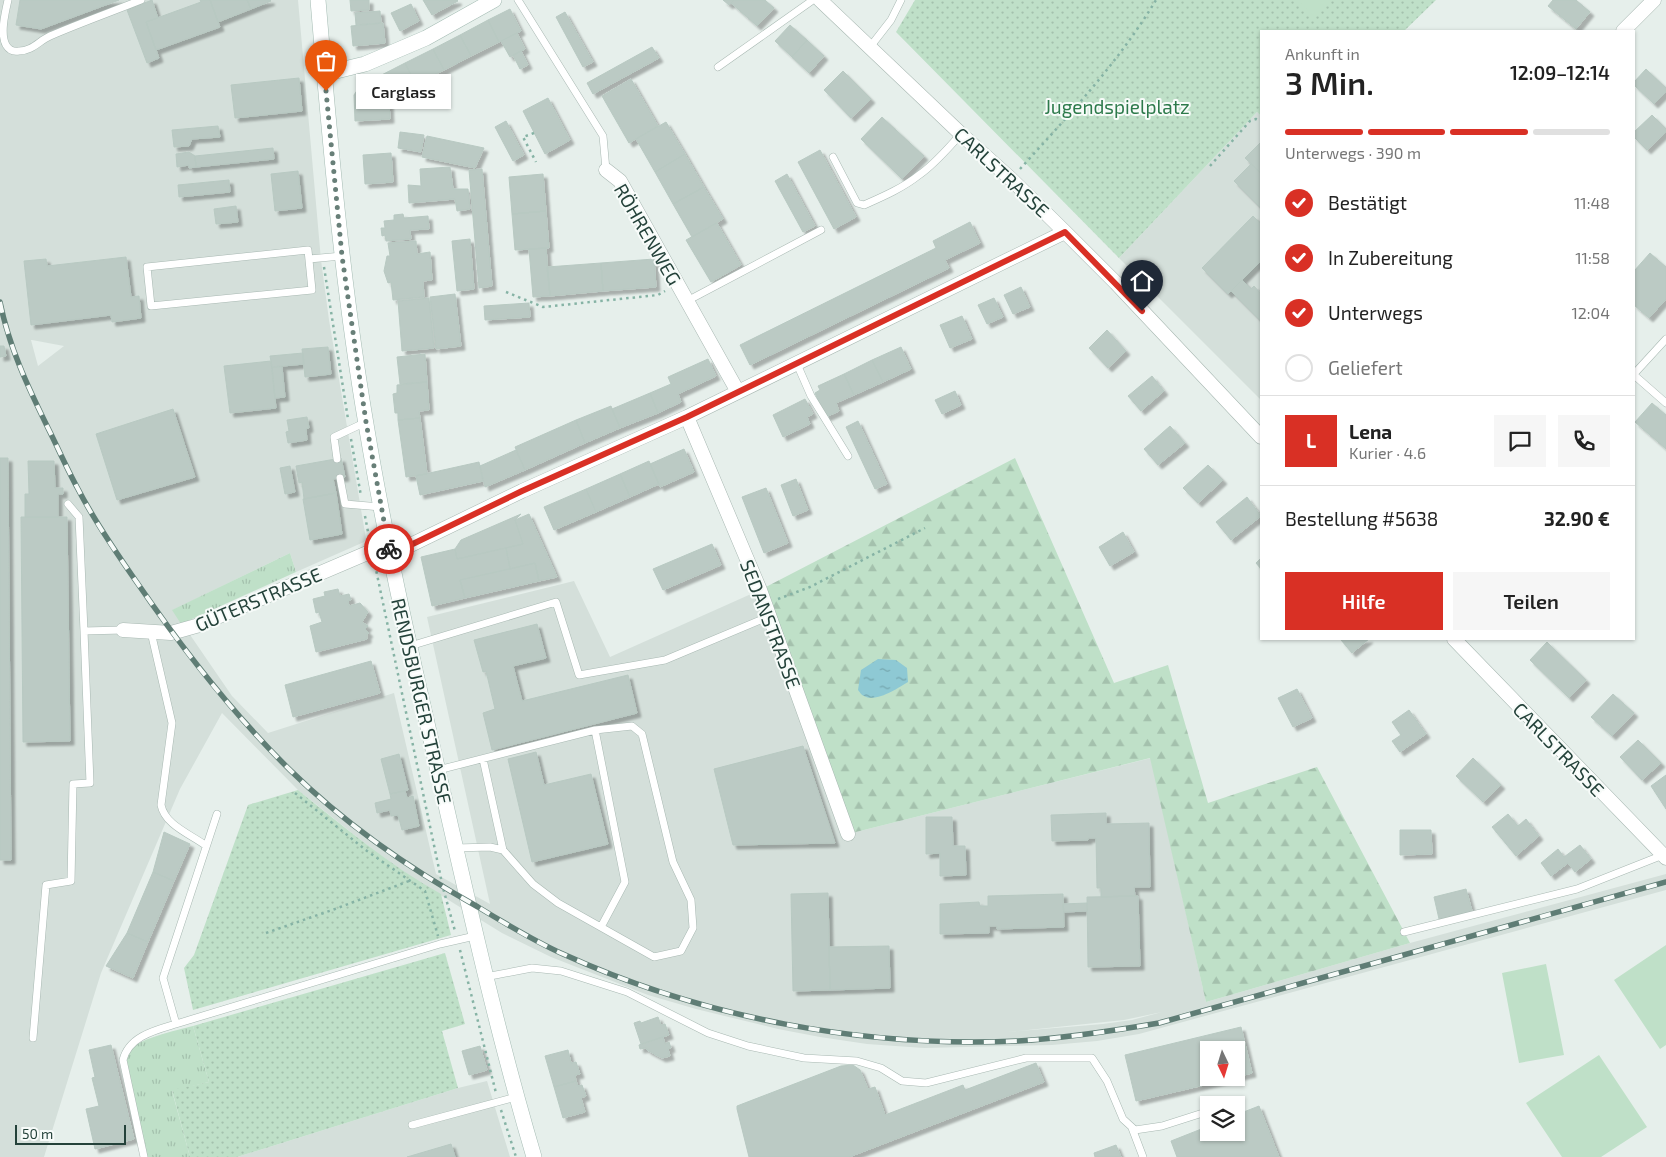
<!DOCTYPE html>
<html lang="de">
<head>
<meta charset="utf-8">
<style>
	:root { --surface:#fff; --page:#f6f6f6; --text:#222; --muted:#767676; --line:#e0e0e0; --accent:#d93025 }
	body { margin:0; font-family:"Exo 2",sans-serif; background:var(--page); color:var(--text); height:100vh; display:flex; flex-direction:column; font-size:19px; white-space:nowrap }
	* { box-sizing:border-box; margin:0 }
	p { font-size:16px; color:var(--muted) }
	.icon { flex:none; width:28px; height:28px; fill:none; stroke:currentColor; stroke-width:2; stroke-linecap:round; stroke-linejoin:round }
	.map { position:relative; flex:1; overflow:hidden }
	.details { position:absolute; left:1260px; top:30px; width:375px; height:610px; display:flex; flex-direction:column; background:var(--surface); border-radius:0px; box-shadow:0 1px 4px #0004 }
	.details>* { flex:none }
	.needle { width:32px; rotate:176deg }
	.buttons { position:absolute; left:1200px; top:1041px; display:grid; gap:10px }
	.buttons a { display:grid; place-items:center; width:45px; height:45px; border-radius:0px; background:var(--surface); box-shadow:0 1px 4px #0004; font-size:25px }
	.scale { position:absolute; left:15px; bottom:12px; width:111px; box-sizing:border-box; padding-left:5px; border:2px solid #24423a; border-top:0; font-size:14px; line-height:18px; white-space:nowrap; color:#24423a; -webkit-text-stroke:4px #f7fbf9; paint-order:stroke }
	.pin { position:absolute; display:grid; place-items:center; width:42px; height:42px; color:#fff; margin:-51px -21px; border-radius:50% 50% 50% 0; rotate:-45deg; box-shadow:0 0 5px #0007 }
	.pin .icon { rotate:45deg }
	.courier { position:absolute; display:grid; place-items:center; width:50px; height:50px; margin:-25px; border:4px solid #d93025; border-radius:50%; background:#fff; color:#222; box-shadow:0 1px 6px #0007 }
	.bubble { position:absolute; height:35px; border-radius:0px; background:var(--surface); box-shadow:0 1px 4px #0004; font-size:16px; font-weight:600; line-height:35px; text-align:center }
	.overview em { font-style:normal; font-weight:600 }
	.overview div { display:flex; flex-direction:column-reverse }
	.overview { display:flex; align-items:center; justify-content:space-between; height:85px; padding:0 25px }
	h1 { font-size:32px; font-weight:600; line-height:38px }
	.bar { display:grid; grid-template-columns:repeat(4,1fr); gap:8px 5px; align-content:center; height:60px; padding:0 25px }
	.bar i { height:6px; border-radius:4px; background:var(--line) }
	.bar .current { background:var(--accent) }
	.bar p { grid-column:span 4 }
	.line { display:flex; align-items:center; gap:12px; padding:0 25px; border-top:1px solid var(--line) }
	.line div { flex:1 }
	.round { display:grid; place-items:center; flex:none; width:52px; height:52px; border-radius:0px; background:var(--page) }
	ol { padding:0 25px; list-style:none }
	li { display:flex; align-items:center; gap:15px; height:55px }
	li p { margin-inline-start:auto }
	li .icon { padding:5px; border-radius:50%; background:var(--accent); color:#fff; stroke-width:4 }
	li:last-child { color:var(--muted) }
	li i { width:28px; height:28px; border:2px solid var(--line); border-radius:50% }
	.cta { display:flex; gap:10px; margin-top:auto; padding:10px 25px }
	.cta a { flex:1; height:58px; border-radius:0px; background:var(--accent); color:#fff; font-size:20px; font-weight:600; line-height:58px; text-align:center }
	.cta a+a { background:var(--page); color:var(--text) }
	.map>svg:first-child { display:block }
	.built { fill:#d4dfda; fill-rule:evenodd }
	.grass { fill:url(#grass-tufts) }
	.forest { fill:url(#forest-firs) }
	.park { fill:url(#park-dots) }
	.pitch { fill:#bfe0c8 }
	.water { fill:url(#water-ripples) }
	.building { fill:#bbcac4; stroke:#b8c9c2; filter:url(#shadow) }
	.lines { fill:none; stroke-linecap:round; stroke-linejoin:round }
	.lane-casing { stroke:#a8b8b2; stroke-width:8 }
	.street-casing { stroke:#a8b8b2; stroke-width:15 }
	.secondary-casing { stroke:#a4bbb3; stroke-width:16 }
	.path { stroke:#86b3a5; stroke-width:2.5; stroke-dasharray:2.5 4; stroke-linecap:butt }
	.lane { stroke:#fff; stroke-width:7 }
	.street { stroke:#fff; stroke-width:14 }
	.secondary { stroke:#fff; stroke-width:15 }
	.rail-casing { stroke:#5f7d75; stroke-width:5.5 }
	.rail { stroke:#f7fbf9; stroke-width:4; stroke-dasharray:11; stroke-linecap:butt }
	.done { stroke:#687f78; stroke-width:5; stroke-dasharray:0 9 }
	.route { stroke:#d93025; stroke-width:6 }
	.labels { text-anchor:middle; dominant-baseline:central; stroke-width:4; stroke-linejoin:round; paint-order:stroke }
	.park-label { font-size:19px; fill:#2d7a4b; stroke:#f7fbf9 }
	.street-label { font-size:19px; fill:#24423a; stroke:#f7fbf9 }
</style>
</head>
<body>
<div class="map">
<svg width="1666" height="1157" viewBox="0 0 1666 1157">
	<defs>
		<pattern id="grass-tufts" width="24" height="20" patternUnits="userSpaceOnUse" patternTransform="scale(1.25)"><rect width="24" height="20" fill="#bfe0c8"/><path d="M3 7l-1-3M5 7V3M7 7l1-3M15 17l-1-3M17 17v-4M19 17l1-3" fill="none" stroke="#a4c1ad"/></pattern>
		<pattern id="forest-firs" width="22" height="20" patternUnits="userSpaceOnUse" patternTransform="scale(1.25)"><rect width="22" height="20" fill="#bfe0c8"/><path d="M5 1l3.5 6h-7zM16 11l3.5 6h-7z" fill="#a4c1ad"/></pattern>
		<pattern id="park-dots" width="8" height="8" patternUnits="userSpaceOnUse" patternTransform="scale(1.25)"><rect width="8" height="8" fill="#bfe0c8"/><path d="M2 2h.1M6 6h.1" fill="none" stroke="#a4c1ad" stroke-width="1.8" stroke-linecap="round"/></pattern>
		<pattern id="water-ripples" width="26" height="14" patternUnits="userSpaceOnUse" patternTransform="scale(1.25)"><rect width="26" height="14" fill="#8ec9d4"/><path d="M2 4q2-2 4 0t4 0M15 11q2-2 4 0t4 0" fill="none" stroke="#74a5ad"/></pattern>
		<filter id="shadow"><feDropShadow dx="4" dy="4" stdDeviation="1" flood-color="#0004"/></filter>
	</defs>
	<rect width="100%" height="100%" fill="#e6efeb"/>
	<!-- built -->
	<path class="built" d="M0,0H298L321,260L329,320L366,539L364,542L296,572L290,553L173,610L232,696L268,733L394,693L436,874L490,904L427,617L574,581L610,657L760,590L848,834L1151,758L1206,1002L1410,943L1666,874V890L1139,1034L1097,1041L1052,1045L924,1048L867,1044L820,1037L778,1029L696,1009L648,995L551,957L502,933L416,880L372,849L298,790L222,713L180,789L101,973L44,1157H0ZM31,340H32L64,346L38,366ZM1162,1012L1132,1020L1103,1024L1008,1032L1124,1020Z
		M1257,112L1261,116V400L1119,258Z
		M487,1081L510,1157H237L458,1088Z"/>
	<!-- grass -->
	<path class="grass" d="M290,553L296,572L181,624L172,610Z
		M193,1026L209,1082L172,1091L190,1157H146L125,1066C126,1063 126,1058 127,1054C133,1039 178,1030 193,1026Z"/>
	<!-- forest -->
	<path class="forest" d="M1015,458L1114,683L1168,665L1208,803L1317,767L1410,943L1206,1002L1150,758L848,834L760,590Z"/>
	<!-- park -->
	<path class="park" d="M915,0H1436L1404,31H1261V116L1257,112L1119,258L896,32Z
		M298,790C344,827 389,865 441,894L451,935L193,1010L184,968L194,955L248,805Z
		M445,953L465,1024L442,1031L458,1088L237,1157H190L172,1090L209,1082L193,1026Z"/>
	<!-- pitch -->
	<path class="pitch" d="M1298,0H1332L1314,17Z
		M1666,945V1045L1660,1049L1614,980Z
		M1546,964L1564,1055L1519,1063L1502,973Z
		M1599,1055L1647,1127L1601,1157H1562L1526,1103Z"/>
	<!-- water -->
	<path class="water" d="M878,659L896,660L907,668L908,682C898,688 876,703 864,696C861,695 860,692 858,690L861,670Z"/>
	<!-- building -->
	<path class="building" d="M20,0H119L41,29L16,25Z
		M152,0L158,18L146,22L159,58L147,63L127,10Z
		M200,0H210L220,27L156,50L146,22L201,2Z
		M210,0H247L251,9L218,22Z
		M247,0H270L271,1L251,9Z
		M350,0H369V10L351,11Z
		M423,0H457L458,1L432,15Z
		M723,0H734L729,5Z
		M734,0H765L774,8L757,26L731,3Z
		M1553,0H1576L1590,12L1576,29L1548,6Z
		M411,4L419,21L400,31L391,13Z
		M510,9L521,31L499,42L488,20Z
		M380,11L381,23L356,25L355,13Z
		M565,12L593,62L583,67L556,17Z
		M488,20L499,42L471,56L460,35Z
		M383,23L385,43L353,46L351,26Z
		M790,25L807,40L792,57L775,41Z
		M517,33L525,49L510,57L501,41Z
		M460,35L471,56L444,70L433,49Z
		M807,40L824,56L809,73L792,57Z
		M652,47L659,58L593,94L587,83Z
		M433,49L444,70L416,84L405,63Z
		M521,51L528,65L520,69L513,55Z
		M405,63L416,84L389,102L390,119L355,121L354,95L360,86Z
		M1646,69L1666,88V92L1654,104L1634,85V82Z
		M843,71L871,99L851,118L824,90Z
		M299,78L302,111L235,118L231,85Z
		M631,79L658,126L629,143L602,96Z
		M548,98L570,140L545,154L523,111Z
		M1652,115L1666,129V132L1647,150L1634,137V132Z
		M882,117L924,156L902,179L861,139Z
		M506,121L524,155L513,161L495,127Z
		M666,122L685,154L655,172L636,139Z
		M218,126L220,137L192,139L189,146L174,147L172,130Z
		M400,132L424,135L421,152L398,148Z
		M427,136L484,148L475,168L422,157Z
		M1261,142V173L1245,158Z
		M273,148L274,159L196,167L195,156Z
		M820,150L856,217L834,229L798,162Z
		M189,152L195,156L196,167L189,168V165L177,167L176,154Z
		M391,153L393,182L365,184L363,155Z
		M685,154L704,187L673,204L655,172Z
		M1251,164L1261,173V208L1234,181Z
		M450,167L453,189H468L470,209L457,211L455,199L409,203L408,185L421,186L420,169Z
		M482,169L492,286L479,288L469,170Z
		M298,171L302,208L275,211L271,174Z
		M543,174L546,211L512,214L509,177Z
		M787,174L815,226L803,232L775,181Z
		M229,180L230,192L179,197L178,185Z
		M704,187L723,219L692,237L673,204Z
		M236,206L238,222L216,224L214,209Z
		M546,211L549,248L515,250L512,214Z
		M403,214L404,218L428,216L429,229L410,230L411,239L386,241L385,235L382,236L381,228H385L384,221L394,220V215Z
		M1253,216L1261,224V261L1228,294L1202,268Z
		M970,222L980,243L945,260L949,268L750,365L740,345L936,248L933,241Z
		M717,223L741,265L711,282L686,240Z
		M470,239L474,289L457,291L452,241Z
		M416,241L417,254L430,252L432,280L423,281L424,297L393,300L391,282L388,283L384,271L387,256H390L388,243Z
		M546,248L550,296L533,297L529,249Z
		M1650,253L1666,267V299L1649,318L1634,305V271Z
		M126,257L131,297L139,296L141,318L112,322L111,315L31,325L24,261L46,259L47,266Z
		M654,259L656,287L603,291L601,263Z
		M601,263L603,291L550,296L547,267Z
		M1242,280L1251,289L1254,286L1261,294V321L1231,291Z
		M1021,287L1030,307L1013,314L1004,295Z
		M455,294L461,346L436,349L430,297Z
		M429,298L434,348L402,351L398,301Z
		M994,298L1003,317L987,324L978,305Z
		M529,303L530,317L485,320L484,306Z
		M962,316L972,339L950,348L940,325Z
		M1107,330L1126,351L1108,368L1089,348Z
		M0,346H4L6,356L0,357Z
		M328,347L331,374L305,377L302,349Z
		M901,347L911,369L883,382L872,360Z
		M303,353L304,364L272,367L270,356Z
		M425,354L427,382L400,384L397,357Z
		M708,359L716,376L678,394L681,402L658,413L650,393L671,384L668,377Z
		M872,360L883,382L854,395L844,374Z
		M271,361L276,408L230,413L224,366Z
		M272,367H282L285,397L275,398Z
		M844,374L854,395L836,403L839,411L826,417L815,393L820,390L818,386Z
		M1152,376L1164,391L1141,411L1128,396Z
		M427,382L429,410L419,411L420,418L398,420V413H395L393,394L397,393V385Z
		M955,391L961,405L942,414L935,400Z
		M650,393L658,413L620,428L612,409Z
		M805,399L813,414L807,417L810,424L783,437L773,415Z
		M1652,403L1666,415V449L1635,422Z
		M611,406L620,428L585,443L576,420Z
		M173,409L195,477L117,500L96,434Z
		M307,417L309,428L306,429L307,440L288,443L286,432L289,431L287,420Z
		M420,418L427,474L406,477L398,420Z
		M576,420L585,443L525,470L515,447Z
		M858,421L887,484L875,489L846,427Z
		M1170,426L1185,443L1158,465L1144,449Z
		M684,449L694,472L660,487L650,464Z
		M516,450L525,470L485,487L480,466Z
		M0,458H8L11,860H0Z
		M341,458L345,477L333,479L336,493L304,499L302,482L299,483L296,466Z
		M28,461H54L55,488H63V494H58V517H25V494H29Z
		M649,461L659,484L630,497L620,474Z
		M479,462L483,481L420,495L416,476Z
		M1208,465L1223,480L1198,503L1183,488Z
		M290,466L295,492L285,494L280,468Z
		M620,474L630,497L596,512L586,489Z
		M796,479L808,510L793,516L781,485Z
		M766,488L788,543L764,553L742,497Z
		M586,489L596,512L554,530L544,507Z
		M336,493L342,534L310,540L303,499Z
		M1247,497L1261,516L1231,540L1216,522Z
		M521,514L515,520L523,544L457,559L455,549L461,540Z
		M529,514L557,577L539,581L535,563L510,569L506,548L523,544L515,520Z
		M21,517H67L70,741L23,742Z
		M1123,532L1134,552L1110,566L1099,547Z
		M712,544L721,565L663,590L653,569Z
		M506,548L510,569L460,580L465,598L432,606L421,557L455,549L457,559Z
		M1261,558V569L1256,563Z
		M535,563L539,581L465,598L460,580Z
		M338,589L340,596L349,594L351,600L348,601L349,606L360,603L368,612L362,622L368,626L365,629L369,633L367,634V639L316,652L310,626L322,622L319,612L316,613L313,599L325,596L324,592Z
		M537,624L546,658L513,666L522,701L628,675L637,713L492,750L483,713L495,709L486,671L483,672L474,640Z
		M1342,639H1369L1352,653L1341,640Z
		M1547,642L1586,680L1569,698L1530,660Z
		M371,661L380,693L293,717L285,685Z
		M1297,689L1312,718L1293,727L1278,698Z
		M1613,694L1634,713L1612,736L1591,717Z
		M1409,710L1426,734L1400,752L1392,741L1401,735L1392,722Z
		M1638,740L1661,763L1642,780L1620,757Z
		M803,746L835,843L733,845L714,769Z
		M536,752L544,785L591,774L608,844L532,862L508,759Z
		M399,754L408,790L390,794L381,759Z
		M1473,758L1501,785L1483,802L1456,776Z
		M1666,775V809L1651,786Z
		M405,791L407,798L413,796L419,826L402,830L398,815L391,816L390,810L377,813L375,803L391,799L390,794Z
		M1106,813V824L1149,823L1150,887H1134L1135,896L1101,897V888H1097L1096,838H1088V840L1052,841L1051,815Z
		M1508,814L1518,826L1526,819L1539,836L1516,856L1492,827Z
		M926,817H952L953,846H965L966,875L940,876V853L926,854Z
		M1400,830H1431L1432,854L1400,855Z
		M164,832L190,844L174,881L153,872Z
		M1580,845L1591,859L1575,872L1568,863L1551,876L1541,863L1558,849L1564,857Z
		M153,872L174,881L148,942L127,933Z
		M1466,889L1472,911L1439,919L1434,897Z
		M828,893L830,990L793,991L791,894Z
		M1063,894L1064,927L997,929V926H989V933L940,934V904L979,902L980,906H988V896Z
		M1138,896L1140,966L1088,967L1087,897Z
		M1087,903V911L1064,912L1063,904Z
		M127,933L148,942L133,978L106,966Z
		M889,946L890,988L830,990L829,947Z
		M658,1017L661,1025L665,1024L669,1035L641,1044L634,1023L640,1021L641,1023Z
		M1241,1027L1252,1073L1236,1077V1050H1209V1078H1234L1136,1101L1125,1055Z
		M663,1037L665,1044L669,1042L671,1048L668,1049L670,1056L662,1058L647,1050L646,1048L640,1049L639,1045Z
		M111,1045L134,1139L95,1149L86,1109L99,1106L92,1078L95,1077L89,1050Z
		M480,1046L487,1070L469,1075L462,1051Z
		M568,1050L571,1063L576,1062L580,1074L575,1075L576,1081L554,1087L545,1056Z
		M1036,1063L1044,1082L849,1157H749L737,1109V1106L841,1066L853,1065L860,1070L868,1089L875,1087L885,1115L963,1085L965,1090Z
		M576,1081L578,1086L582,1085L586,1096L581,1098L585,1112L563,1118L554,1087Z
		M1259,1106L1279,1157H1177L1171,1141L1209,1126V1132H1236V1115Z
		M451,1144L455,1157H407Z
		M1116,1145L1121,1157H1095L1094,1153Z"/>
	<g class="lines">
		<!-- lane casing -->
		<g class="lane-casing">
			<path id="lane" d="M8,0C5,13 0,34 6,45C9,50 14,52 19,51C32,51 39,41 50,36C80,23 111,12 141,0
				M518,0L603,136L606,170
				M870,47L891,20L901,0
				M718,67L813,0
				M833,157L857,203L864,205C882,197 903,188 919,175C935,164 948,148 961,134
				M308,250L312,290L151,306L147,267Z
				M309,259L342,256
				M687,301L821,230
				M797,364L811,396L848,456
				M1634,374L1666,339
				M1634,375L1666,403
				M337,459L334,437L366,422
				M340,478L345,504L381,507
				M68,504L79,517L84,631
				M151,632L172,723L161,805C165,825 190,834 205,845
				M410,646L556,602L579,675L665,660L770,616
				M483,759L503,850
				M438,770L595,730
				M456,848L490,847L503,850L533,884L558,903L654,957L681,951L693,928L691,900L673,862L642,734L632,726L595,730L625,882L601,927
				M1404,932L1577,889L1663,855
				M485,977L532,968L561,971L627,992L708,1033L748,1046L804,1058L857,1061L881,1068L902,1081L926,1083L1026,1058H1092L1107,1081L1123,1119L1135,1130L1162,1126L1209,1111
				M176,1024L163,978L217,814
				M33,1038L46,885L71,881L73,784L90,783L84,631L123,630
				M412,1125L516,1097
				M1132,1128L1143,1157
				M144,1157L123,1060C129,1036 156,1030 176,1024L440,944L475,936"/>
		</g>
		<!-- street casing -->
		<g class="street-casing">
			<path id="street" d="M820,0L961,134L1011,179L1065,232L1116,283L1261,437
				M1623,31L1654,0
				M606,170L620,181L738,392
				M687,417L760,590L848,834
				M123,630L171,633L196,626L372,551L390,555L522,491L687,417L1065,232
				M1454,639L1666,858"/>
		</g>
		<!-- secondary casing -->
		<g class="secondary-casing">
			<path id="secondary" d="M318,0C330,142 342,284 366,424C387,551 416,676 445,801C472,920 499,1039 534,1157
				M324,74L365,64L426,38L494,0"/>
		</g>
		<!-- path -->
		<path class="path" d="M534,133L523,137L536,162
			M1210,166L1250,121L1256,119L1261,121
			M1020,169C1069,115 1118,63 1156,0
			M324,267L348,419
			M506,292L543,307L658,295L665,291
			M351,439L361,496
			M365,516L369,537
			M375,565L443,888L455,931
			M778,599L810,587L925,528
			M295,793L367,851L425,891L438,936
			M266,933L335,909L409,881
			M460,950L496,1093
			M501,1110L516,1157"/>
		<!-- lane -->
		<use href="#lane" class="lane"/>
		<!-- street -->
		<use href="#street" class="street"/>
		<!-- secondary -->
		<use href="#secondary" class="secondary"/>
		<!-- rail casing -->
		<g class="rail-casing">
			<path id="rail" d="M0,302C9,347 28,387 48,428C58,448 67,469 78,489C95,522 117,554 138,584C184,651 232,713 290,770C346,825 410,869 478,907C506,924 534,941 563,954C704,1018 863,1048 1018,1041C1065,1038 1112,1031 1159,1023L1666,882"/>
		</g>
		<!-- rail -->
		<use href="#rail" class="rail"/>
	</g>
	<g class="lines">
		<!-- done -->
		<path class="done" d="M326,91L342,256L366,422L389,549"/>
		<!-- route -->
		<path class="route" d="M389,549L390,555L522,491L687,417L1065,232L1142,311"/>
	</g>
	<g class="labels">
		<!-- park labels -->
		<g class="park-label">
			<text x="1117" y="106">Jugendspielplatz</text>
		</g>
		<!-- street labels -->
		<g class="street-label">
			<text transform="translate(1002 172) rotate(43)">CARLSTRASSE</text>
			<text transform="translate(648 234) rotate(60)">RÖHRENWEG</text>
			<text transform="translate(258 599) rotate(-23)">GÜTERSTRASSE</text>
			<text transform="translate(771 624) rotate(69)">SEDANSTRASSE</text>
			<text transform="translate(422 701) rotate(77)">RENDSBURGER STRASSE</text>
			<text transform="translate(1559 749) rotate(46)">CARLSTRASSE</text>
		</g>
	</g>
</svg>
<div class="buttons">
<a><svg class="needle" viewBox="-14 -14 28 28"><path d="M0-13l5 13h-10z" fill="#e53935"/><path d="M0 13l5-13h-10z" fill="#767676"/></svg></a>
<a><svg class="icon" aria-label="layers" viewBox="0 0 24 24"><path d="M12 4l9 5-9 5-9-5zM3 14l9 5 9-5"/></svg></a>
</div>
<div class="scale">50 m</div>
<div class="pin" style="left:326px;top:91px;background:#ea580c"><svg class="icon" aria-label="bag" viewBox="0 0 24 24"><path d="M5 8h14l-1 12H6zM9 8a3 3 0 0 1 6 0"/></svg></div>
<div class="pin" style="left:1142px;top:311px;background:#1f2937"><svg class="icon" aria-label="home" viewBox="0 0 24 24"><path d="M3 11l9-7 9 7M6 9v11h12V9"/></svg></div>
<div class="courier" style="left:389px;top:549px"><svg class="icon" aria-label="bike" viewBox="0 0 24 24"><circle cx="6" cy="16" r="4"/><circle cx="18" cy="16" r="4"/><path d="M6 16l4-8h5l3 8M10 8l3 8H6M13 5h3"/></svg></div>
<div class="bubble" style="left:356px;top:74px;width:95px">Carglass</div>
<section class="details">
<div class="overview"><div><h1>3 Min.</h1><p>Ankunft in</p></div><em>12:09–12:14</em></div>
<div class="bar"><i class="current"></i><i class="current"></i><i class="current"></i><i></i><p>Unterwegs · 390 m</p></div>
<ol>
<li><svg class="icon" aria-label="check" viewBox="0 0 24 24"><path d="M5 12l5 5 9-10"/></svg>Bestätigt<p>11:48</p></li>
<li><svg class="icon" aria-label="check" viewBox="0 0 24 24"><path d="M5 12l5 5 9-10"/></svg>In Zubereitung<p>11:58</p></li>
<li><svg class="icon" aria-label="check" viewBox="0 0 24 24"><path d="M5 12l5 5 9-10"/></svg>Unterwegs<p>12:04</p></li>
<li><i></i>Geliefert</li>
</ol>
<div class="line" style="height:90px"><b class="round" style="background:var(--accent);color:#fff">L</b><div><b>Lena</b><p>Kurier · 4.6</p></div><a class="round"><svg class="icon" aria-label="chat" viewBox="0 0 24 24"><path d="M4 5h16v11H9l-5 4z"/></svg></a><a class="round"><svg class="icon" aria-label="phone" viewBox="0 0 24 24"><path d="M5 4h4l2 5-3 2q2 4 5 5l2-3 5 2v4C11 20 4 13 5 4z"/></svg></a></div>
<div class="line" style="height:65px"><div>Bestellung #5638</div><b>32.90 €</b></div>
<div class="cta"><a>Hilfe</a><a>Teilen</a></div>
</section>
</div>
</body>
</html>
